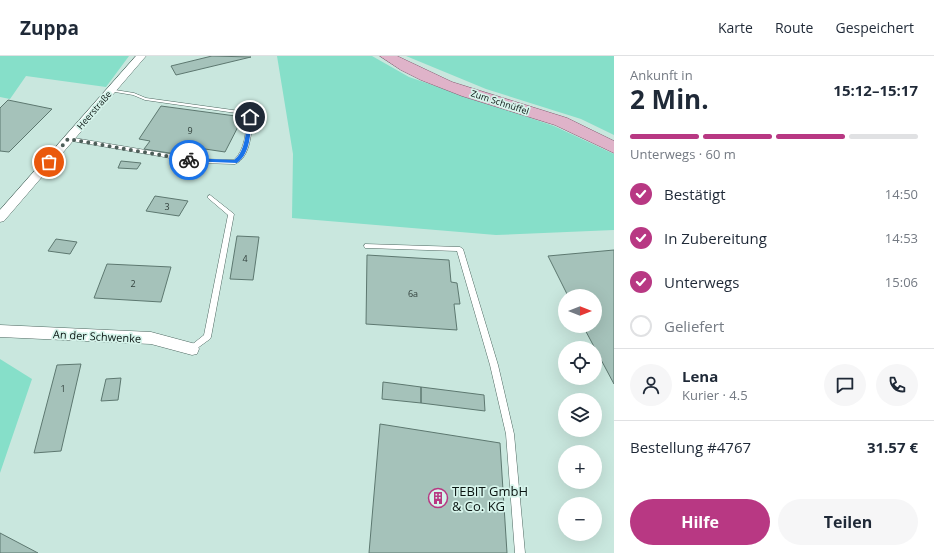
<!DOCTYPE html>
<html lang="de">
<head>
<meta charset="utf-8">
<style>
	:root { --surface:#fff; --page:#f6f6f7; --text:#1f2937; --muted:#747a83; --line:#e0e1e3; --accent:#b83883 }
	body { margin:0; font-family:"Open Sans",sans-serif; background:var(--page); color:var(--text); height:100vh; display:flex; flex-direction:column; font-size:15px; white-space:nowrap }
	* { box-sizing:border-box; margin:0 }
	p { font-size:13px; color:var(--muted) }
	.icon { flex:none; width:22px; height:22px; fill:none; stroke:currentColor; stroke-width:2; stroke-linecap:round; stroke-linejoin:round }
	.map { position:relative; flex:1; overflow:hidden }
	.sheet { display:flex; flex-direction:column; background:var(--surface); width:320px }
	.sheet>* { flex:none }
	.needle { width:26px; rotate:90deg }
	.buttons { position:absolute; left:558px; top:233px; display:grid; gap:8px }
	.buttons a { display:grid; place-items:center; width:44px; height:44px; border-radius:50%; background:var(--surface); box-shadow:0 4px 16px #0002; font-size:20px }
	.pin { position:absolute; display:grid; place-items:center; width:34px; height:34px; color:#fff; margin:-17px; border:2px solid #fff; border-radius:50%; box-shadow:0 1px 4px #0007 }
	.courier { position:absolute; display:grid; place-items:center; width:40px; height:40px; margin:-20px; border:3px solid #1a73e8; border-radius:50%; background:#fff; color:#222; box-shadow:0 1px 5px #0007 }
	.head em { font-style:normal; font-weight:700 }
	.head div { display:flex; flex-direction:column-reverse }
	.head { display:flex; align-items:center; justify-content:space-between; height:68px; padding:0 16px }
	h1 { font-size:26px; font-weight:700; line-height:30px }
	.bar { display:grid; grid-template-columns:repeat(4,1fr); gap:6px 4px; align-content:center; height:48px; padding:0 16px }
	.bar i { height:5px; border-radius:3px; background:var(--line) }
	.bar .selected { background:var(--accent) }
	.bar p { grid-column:span 4 }
	.line { display:flex; align-items:center; gap:10px; padding:0 16px; border-top:1px solid var(--line) }
	.line div { flex:1 }
	.round { display:grid; place-items:center; flex:none; width:42px; height:42px; border-radius:21px; background:var(--page) }
	ol { padding:0 16px; list-style:none }
	li { display:flex; align-items:center; gap:12px; height:44px }
	li p { margin-inline-start:auto }
	li .icon { padding:4px; border-radius:50%; background:var(--accent); color:#fff; stroke-width:4 }
	li:last-child { color:var(--muted) }
	li i { width:22px; height:22px; border:2px solid var(--line); border-radius:50% }
	.action { display:flex; gap:8px; margin-top:auto; padding:8px 16px }
	.action a { flex:1; height:46px; border-radius:24px; background:var(--accent); color:#fff; font-size:16px; font-weight:700; line-height:46px; text-align:center }
	.action a+a { background:var(--page); color:var(--text) }
	header { display:flex; align-items:center; gap:24px; box-sizing:border-box; height:56px; padding:0 20px; background:var(--surface); border-bottom:1px solid var(--line) }
	header strong { font-size:19px }
	nav { display:flex; gap:22px; margin-inline-start:auto; font-size:14px }
	main { display:flex; flex:1; min-height:0 }
	.map>svg:first-child { display:block }
	.green { fill:#86dfc9 }
	.building { fill:#a5c2ba; stroke:#5d7870 }
	.lines { fill:none; stroke-linecap:round; stroke-linejoin:round }
	.lane-casing { stroke:#4f6962; stroke-width:1 }
	.street-casing { stroke:#4f6962; stroke-width:1 }
	.primary-casing { stroke:#865b72; stroke-width:1 }
	.lane { fill:#fff; fill-rule:evenodd }
	.street { fill:#fff; fill-rule:evenodd }
	.primary { fill:#dfb3c9; fill-rule:evenodd }
	.route { fill:#1a73e8 }
	.done { stroke:#4d5e59; stroke-width:4; stroke-dasharray:0 7.2 }
	.labels { text-anchor:middle; dominant-baseline:central; stroke-width:3.5; stroke-linejoin:round; paint-order:stroke }
	.far-street-label { font-size:9px; fill:#0a1512; stroke:#d6f4eb }
	.number-label { font-size:9px; fill:#31403c }
	.street-label { font-size:11px; fill:#0a1512; stroke:#d6f4eb }
	.near-poi-label { font-size:13px; fill:#0a1512; stroke:#d6f4eb; text-anchor:start }
</style>
</head>
<body>
<header>
<strong>Zuppa</strong>
<nav><a>Karte</a><a>Route</a><a>Gespeichert</a></nav>
</header>
<main>
<div class="map">
<svg width="614" height="497" viewBox="0 0 614 497">
	<rect width="100%" height="100%" fill="#c9e7de"/>
	<!-- green -->
	<path class="green" d="M0,0H129L106,31L26,20L10,43L0,41Z
		M277,0H372L409,21L554,70L614,98V174L496,179L292,162L293,98Z
		M406,0H614V79L581,63L486,33Z
		M0,303L32,323L0,417Z"/>
	<!-- building -->
	<path class="building" d="M212,0L251,1L176,19L171,10Z
		M8,44L52,53L9,96L0,95V52Z
		M161,50L243,61L225,96L205,93L201,102L144,93L150,85L139,83Z
		M121,105L141,107L137,113L118,112Z
		M155,140L188,145L179,160L146,155Z
		M237,180L259,181L253,224L230,223Z
		M56,183L77,186L70,198L48,195Z
		M614,194V328L583,270H595V240H568L548,200Z
		M367,199L449,204L451,226L457,227L460,248H454L457,274L366,268Z
		M107,208L171,211L161,246L94,242Z
		M81,308L61,395L34,397L57,309Z
		M121,322L118,344L101,345L106,323Z
		M383,326L421,331V347L382,343Z
		M421,331L484,339L485,355L421,347Z
		M380,368L500,387L507,497H369Z
		M0,477L38,497H0Z"/>
	<g class="lines">
		<!-- lane casing -->
		<g class="lane-casing">
			<path id="lane" d="M109,33L134,37L146,42L247,56L253,61C251,76 251,101 235,108L199,107L66,84L65,83L68,81L199,103L234,104C245,94 246,76 247,61L243,58L145,44L133,39L109,35Z
				M210,139L234,158L211,281L210,283L192,296L189,295L188,293L189,291L204,279L228,159L208,142V140Z
				M365,188L460,191L463,193L498,309L514,378L525,497H515L506,378L490,309L457,195L367,192H365L364,190Z"/>
		</g>
		<!-- street casing -->
		<g class="street-casing">
			<path id="street" d="M136,0H146L4,165L0,166V154Z
				M0,269L151,276L192,287L197,288L199,293L197,298L192,299L151,288L0,281Z"/>
		</g>
		<!-- primary casing -->
		<g class="primary-casing">
			<path id="primary" d="M380,0H397L452,26L567,62L614,85V97L555,69L462,40L421,24L401,14Z"/>
		</g>
		<!-- lane -->
		<use href="#lane" class="lane"/>
		<!-- street -->
		<use href="#street" class="street"/>
		<!-- primary -->
		<use href="#primary" class="primary"/>
	</g>
	<!-- route -->
	<path class="route" d="M250,60L252,61C250,77 251,97 237,107L187,105L189,102L234,104C246,95 246,75 247,61Z"/>
	<g class="lines">
		<!-- done -->
		<path class="done" d="M49,106L68,83L189,104"/>
	</g>
	<!-- icons -->
	<defs>
		<g id="building-ring" transform="scale(1)"><circle r="9.5" fill="#d6f4eb" stroke="#b83883" stroke-width="1.5"/><path d="M-4-6H4V6H1V3H-1V6H-4ZM-2.5-4.3h1.7v1.8h-1.7ZM.8-4.3h1.7v1.8H.8ZM-2.5-1h1.7V.8h-1.7ZM.8-1h1.7V.8H.8Z" fill="#b83883"/></g>
	</defs>
	<g fill-rule="evenodd">
		<use href="#building-ring" x="438" y="442"/>
	</g>
	<g class="labels">
		<!-- far-street labels -->
		<g class="far-street-label">
			<text transform="translate(500 46) rotate(18)">Zum Schnüffel</text>
			<text transform="translate(94 54) rotate(-49)">Heerstraße</text>
		</g>
		<!-- number labels -->
		<g class="number-label">
			<text x="190" y="74">9</text>
			<text x="167" y="150">3</text>
			<text x="245" y="202">4</text>
			<text x="133" y="227">2</text>
			<text x="413" y="237">6a</text>
			<text x="63" y="332">1</text>
		</g>
		<!-- street labels -->
		<g class="street-label">
			<text transform="translate(97 280) rotate(3)">An der Schwenke</text>
		</g>
		<!-- near-poi labels -->
		<g class="near-poi-label">
			<text x="452" y="435">TEBIT GmbH<tspan x="452" dy="15">&amp; Co. KG</tspan></text>
		</g>
	</g>
</svg>
<div class="buttons">
<a><svg class="needle" viewBox="-14 -14 28 28"><path d="M0-13l5 13h-10z" fill="#e53935"/><path d="M0 13l5-13h-10z" fill="#747a83"/></svg></a>
<a><svg class="icon" aria-label="locate" viewBox="0 0 24 24"><circle cx="12" cy="12" r="6"/><path d="M12 2v4M12 18v4M2 12h4M18 12h4"/></svg></a>
<a><svg class="icon" aria-label="layers" viewBox="0 0 24 24"><path d="M12 4l9 5-9 5-9-5zM3 14l9 5 9-5"/></svg></a>
<a>+</a>
<a>−</a>
</div>
<div class="pin" style="left:49px;top:106px;background:#ea580c"><svg class="icon" aria-label="bag" viewBox="0 0 24 24"><path d="M5 8h14l-1 12H6zM9 8a3 3 0 0 1 6 0"/></svg></div>
<div class="pin" style="left:250px;top:61px;background:#1f2937"><svg class="icon" aria-label="home" viewBox="0 0 24 24"><path d="M3 11l9-7 9 7M6 9v11h12V9"/></svg></div>
<div class="courier" style="left:189px;top:104px"><svg class="icon" aria-label="bike" viewBox="0 0 24 24"><circle cx="6" cy="16" r="4"/><circle cx="18" cy="16" r="4"/><path d="M6 16l4-8h5l3 8M10 8l3 8H6M13 5h3"/></svg></div>
</div>
<section class="sheet">
<div class="head"><div><h1>2 Min.</h1><p>Ankunft in</p></div><em>15:12–15:17</em></div>
<div class="bar"><i class="selected"></i><i class="selected"></i><i class="selected"></i><i></i><p>Unterwegs · 60 m</p></div>
<ol>
<li><svg class="icon" aria-label="check" viewBox="0 0 24 24"><path d="M5 12l5 5 9-10"/></svg>Bestätigt<p>14:50</p></li>
<li><svg class="icon" aria-label="check" viewBox="0 0 24 24"><path d="M5 12l5 5 9-10"/></svg>In Zubereitung<p>14:53</p></li>
<li><svg class="icon" aria-label="check" viewBox="0 0 24 24"><path d="M5 12l5 5 9-10"/></svg>Unterwegs<p>15:06</p></li>
<li><i></i>Geliefert</li>
</ol>
<div class="line" style="height:72px"><a class="round"><svg class="icon" aria-label="person" viewBox="0 0 24 24"><circle cx="12" cy="8" r="4"/><path d="M4 21q1-7 8-7t8 7"/></svg></a><div><b>Lena</b><p>Kurier · 4.5</p></div><a class="round"><svg class="icon" aria-label="chat" viewBox="0 0 24 24"><path d="M4 5h16v11H9l-5 4z"/></svg></a><a class="round"><svg class="icon" aria-label="phone" viewBox="0 0 24 24"><path d="M5 4h4l2 5-3 2q2 4 5 5l2-3 5 2v4C11 20 4 13 5 4z"/></svg></a></div>
<div class="line" style="height:52px"><div>Bestellung #4767</div><b>31.57 €</b></div>
<div class="action"><a>Hilfe</a><a>Teilen</a></div>
</section>
</main>
</body>
</html>
